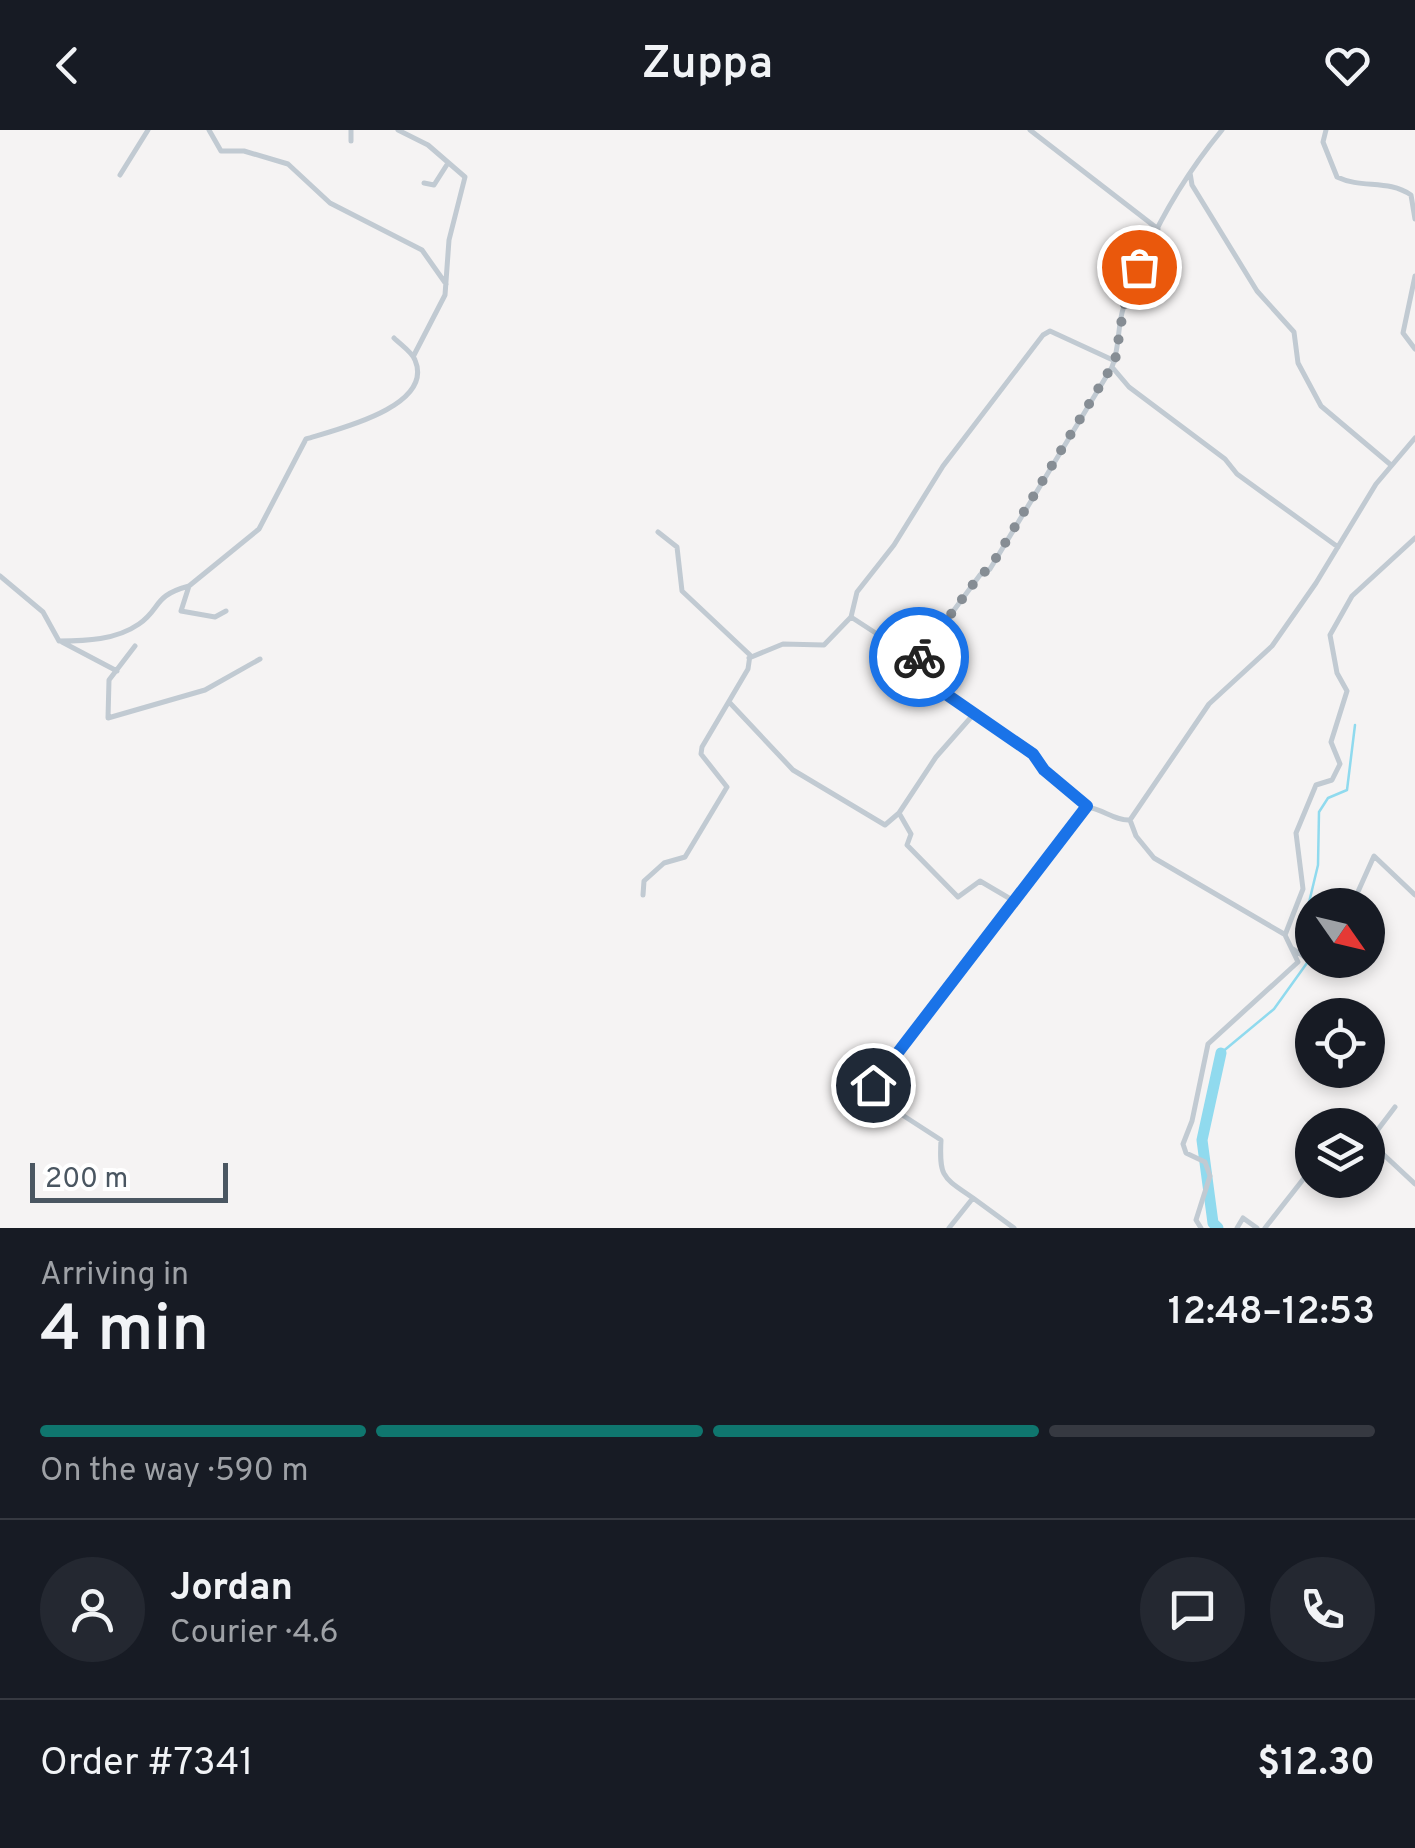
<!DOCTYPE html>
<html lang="en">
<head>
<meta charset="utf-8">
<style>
	:root { --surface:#171b24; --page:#242831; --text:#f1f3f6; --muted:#9ea1a6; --line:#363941; --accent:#0f766e }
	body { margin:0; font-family:Overpass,sans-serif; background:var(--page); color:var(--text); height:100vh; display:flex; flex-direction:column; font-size:38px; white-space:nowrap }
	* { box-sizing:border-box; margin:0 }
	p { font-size:32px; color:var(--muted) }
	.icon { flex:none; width:55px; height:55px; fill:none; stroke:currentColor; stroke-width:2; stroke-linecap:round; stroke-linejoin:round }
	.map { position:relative; height:1098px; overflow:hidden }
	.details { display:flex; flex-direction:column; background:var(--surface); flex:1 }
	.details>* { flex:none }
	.needle { width:65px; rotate:124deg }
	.controls { position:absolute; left:1295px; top:758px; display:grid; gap:20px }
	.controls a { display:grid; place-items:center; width:90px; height:90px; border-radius:50%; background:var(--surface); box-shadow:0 5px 15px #0003; font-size:50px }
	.scale { position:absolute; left:30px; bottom:25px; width:198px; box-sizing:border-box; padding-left:10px; border:5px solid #4a5661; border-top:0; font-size:28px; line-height:35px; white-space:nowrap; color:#4a5661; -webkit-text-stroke:8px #fff; paint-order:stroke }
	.pin { position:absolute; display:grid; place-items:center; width:85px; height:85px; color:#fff; margin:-42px; border:5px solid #fff; border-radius:50%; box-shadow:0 2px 10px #0007 }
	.courier { position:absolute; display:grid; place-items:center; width:100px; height:100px; margin:-50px; border:8px solid #1a73e8; border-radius:50%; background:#fff; color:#222; box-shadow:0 2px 12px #0007 }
	.headline em { font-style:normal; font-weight:600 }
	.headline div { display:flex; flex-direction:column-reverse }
	.headline { display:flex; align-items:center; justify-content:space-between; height:170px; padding:0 40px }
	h1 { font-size:65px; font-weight:600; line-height:75px }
	.bar { display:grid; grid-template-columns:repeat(4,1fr); gap:15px 10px; align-content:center; height:120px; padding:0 40px }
	.bar i { height:12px; border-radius:8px; background:var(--line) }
	.bar .on { background:var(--accent) }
	.bar p { grid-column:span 4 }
	.line { display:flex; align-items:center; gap:25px; padding:0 40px; border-top:2px solid var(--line) }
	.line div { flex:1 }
	.round { display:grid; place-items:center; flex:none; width:105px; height:105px; border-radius:52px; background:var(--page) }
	header { display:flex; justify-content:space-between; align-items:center; height:130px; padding:0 40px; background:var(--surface); font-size:45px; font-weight:600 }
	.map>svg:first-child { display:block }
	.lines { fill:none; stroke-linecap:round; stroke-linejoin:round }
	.stream { stroke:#90daee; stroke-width:2.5 }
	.river { stroke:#90daee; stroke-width:11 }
	.street { stroke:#c1cad2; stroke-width:5 }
	.done { stroke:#868d94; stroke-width:10; stroke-dasharray:0 18 }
	.route { stroke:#1a73e8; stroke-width:12 }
</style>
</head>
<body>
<header><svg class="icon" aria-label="back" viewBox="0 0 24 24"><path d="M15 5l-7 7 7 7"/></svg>Zuppa<svg class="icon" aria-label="heart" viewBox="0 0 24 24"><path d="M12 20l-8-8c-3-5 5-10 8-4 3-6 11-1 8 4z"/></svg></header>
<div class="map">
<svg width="1415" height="1098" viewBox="0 0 1415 1098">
	<rect width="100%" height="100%" fill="#f5f3f3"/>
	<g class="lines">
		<!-- stream -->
		<path class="stream" d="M1312,807L1306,785L1318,735L1319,682L1328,668L1347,660L1355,595
			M1221,923L1274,879L1312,826"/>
		<!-- river -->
		<path class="river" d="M1218,1098L1213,1093L1202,1010L1221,923"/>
		<!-- street -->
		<path class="street" d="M209,0L221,21H244L288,34L330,73L422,120L446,154
			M351,0V11
			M398,0L428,15L465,47L449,110L445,165L414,225
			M1030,0L1158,99
			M1222,0C1179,52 1146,113 1124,176C1117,195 1120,218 1112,237L1129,257L1225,329L1237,344L1338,417
			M1326,0L1323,12L1337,47C1362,59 1388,49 1411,65L1415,89
			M1190,43L1192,55L1257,161L1294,202L1298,233L1321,276L1391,335
			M120,45L148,0
			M424,53L434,55L448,33
			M1415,146L1403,203L1415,219
			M0,446L43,482L59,511C86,511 116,510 139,494C162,478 152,466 189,456L181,481L215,487L226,481
			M189,456L259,399L306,309C335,300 435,277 415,230C412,222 401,215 394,208
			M851,487L917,530L943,562L1033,624L1044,640L1087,677
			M62,512L117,541
			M135,516L109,550L108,588L205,560L260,529
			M749,528L783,514L824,515L851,487L857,462L894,415L943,336L1043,205L1050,201L1115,231
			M917,530L980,445L990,439L1112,237
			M730,573L793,640L885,695L899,683
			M973,585L936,627L899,683L911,704L907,715L958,767L980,751L1014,771
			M1130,690L1136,706L1154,728L1284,804
			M643,765L644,751L664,733L685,727L727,657L701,624L702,617L748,539L750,525L682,461L677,417L658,402
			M1352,775L1374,726L1415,765
			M1293,819L1306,828L1312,822
			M1370,1010L1395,977
			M1369,1011L1415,1054
			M973,1068L1014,1098
			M949,1098L973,1068C943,1047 939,1048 941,1010L873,966V955L882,940L1087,677C1103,679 1115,691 1130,690L1209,574L1272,516L1316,453L1376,354L1415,308
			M1201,1098L1196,1090L1210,1046L1205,1032L1186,1023L1183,1014L1192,991L1208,914L1298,832L1285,805L1303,759L1296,703L1316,655L1332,650L1340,634L1331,612L1347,561L1337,543L1330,505L1352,466L1415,408
			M1237,1098L1243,1088L1257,1098
			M1265,1098L1312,1038"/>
	</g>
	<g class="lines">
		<!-- done -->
		<path class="done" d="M919,527L980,445L990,438L1115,231L1124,176L1139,137"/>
		<!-- route -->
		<path class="route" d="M873,955L1087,676L1044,640L1033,624L943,562L917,530L919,527"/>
	</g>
</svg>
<div class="controls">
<a><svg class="needle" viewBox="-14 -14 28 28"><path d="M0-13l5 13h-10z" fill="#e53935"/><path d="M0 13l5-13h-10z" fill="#9ea1a6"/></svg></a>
<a><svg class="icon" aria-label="locate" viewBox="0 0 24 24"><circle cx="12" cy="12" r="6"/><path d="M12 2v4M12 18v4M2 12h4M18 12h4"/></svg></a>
<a><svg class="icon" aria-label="layers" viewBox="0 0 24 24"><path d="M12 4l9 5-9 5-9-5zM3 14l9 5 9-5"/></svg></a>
</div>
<div class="scale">200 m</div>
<div class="pin" style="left:1139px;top:137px;background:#ea580c"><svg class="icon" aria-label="bag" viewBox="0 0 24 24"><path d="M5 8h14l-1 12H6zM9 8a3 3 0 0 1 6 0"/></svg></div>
<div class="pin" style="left:873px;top:955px;background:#1f2937"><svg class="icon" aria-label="home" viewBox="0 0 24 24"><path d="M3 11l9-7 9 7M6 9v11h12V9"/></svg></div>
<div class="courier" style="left:919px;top:527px"><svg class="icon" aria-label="bike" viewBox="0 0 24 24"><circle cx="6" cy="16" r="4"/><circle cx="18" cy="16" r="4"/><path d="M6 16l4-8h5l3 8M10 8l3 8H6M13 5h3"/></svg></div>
</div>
<section class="details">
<div class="headline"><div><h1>4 min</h1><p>Arriving in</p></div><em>12:48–12:53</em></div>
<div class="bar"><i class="on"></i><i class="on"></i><i class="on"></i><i></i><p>On the way · 590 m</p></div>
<div class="line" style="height:180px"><a class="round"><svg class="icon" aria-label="person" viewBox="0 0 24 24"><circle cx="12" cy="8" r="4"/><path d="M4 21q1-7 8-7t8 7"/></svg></a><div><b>Jordan</b><p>Courier · 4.6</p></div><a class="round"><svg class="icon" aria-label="chat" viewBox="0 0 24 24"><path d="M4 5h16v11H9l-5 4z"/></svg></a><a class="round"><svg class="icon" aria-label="phone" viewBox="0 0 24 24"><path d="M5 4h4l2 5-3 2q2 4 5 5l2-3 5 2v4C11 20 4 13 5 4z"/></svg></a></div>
<div class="line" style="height:130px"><div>Order #7341</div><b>$12.30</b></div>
</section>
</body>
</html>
